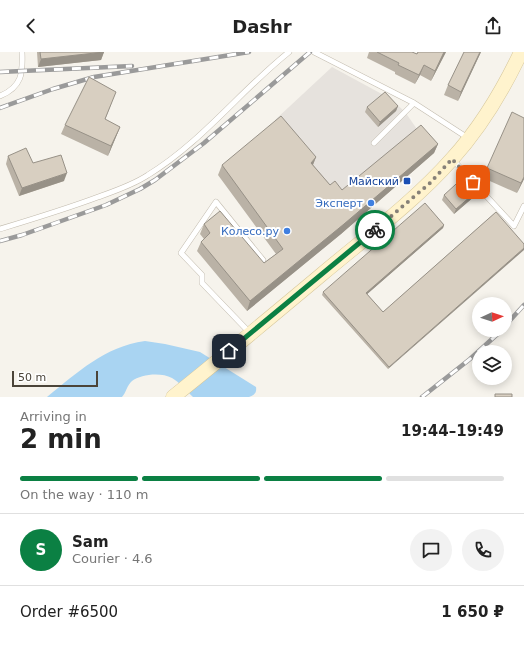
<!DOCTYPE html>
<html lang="en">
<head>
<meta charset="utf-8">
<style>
	:root { --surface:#fff; --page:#f2f2f2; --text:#222; --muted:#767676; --line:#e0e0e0; --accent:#0b8043 }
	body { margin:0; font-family:"DejaVu Sans",sans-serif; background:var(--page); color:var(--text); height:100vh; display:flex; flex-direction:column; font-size:15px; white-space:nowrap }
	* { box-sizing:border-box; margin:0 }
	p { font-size:13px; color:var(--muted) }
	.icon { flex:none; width:22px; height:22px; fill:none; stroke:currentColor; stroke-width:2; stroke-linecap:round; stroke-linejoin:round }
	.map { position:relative; height:345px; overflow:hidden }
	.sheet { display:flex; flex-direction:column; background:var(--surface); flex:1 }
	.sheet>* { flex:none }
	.needle { width:26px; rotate:87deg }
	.buttons { position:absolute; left:472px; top:245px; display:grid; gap:8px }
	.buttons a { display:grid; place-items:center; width:40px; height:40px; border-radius:50%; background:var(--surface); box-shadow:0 2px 10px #0003; font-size:20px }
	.scale { position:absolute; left:12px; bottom:10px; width:86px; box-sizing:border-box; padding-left:4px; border:2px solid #4b4439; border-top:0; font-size:11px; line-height:14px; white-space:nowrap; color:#4b4439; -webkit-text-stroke:3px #fff; paint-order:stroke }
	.pin { position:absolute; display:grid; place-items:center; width:34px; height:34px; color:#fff; margin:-17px; border-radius:8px; box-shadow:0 2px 6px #0006 }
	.courier { position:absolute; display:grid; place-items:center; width:40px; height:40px; margin:-20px; border:3px solid #0b8043; border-radius:50%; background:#fff; color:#222; box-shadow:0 1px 5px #0007 }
	.headline em { font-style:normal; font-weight:800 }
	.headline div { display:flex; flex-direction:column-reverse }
	.headline { display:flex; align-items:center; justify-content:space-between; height:68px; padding:0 20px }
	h1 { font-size:26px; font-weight:800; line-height:30px }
	.bar { display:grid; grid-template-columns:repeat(4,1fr); gap:6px 4px; align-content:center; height:48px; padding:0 20px }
	.bar i { height:5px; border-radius:3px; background:var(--line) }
	.bar .on { background:var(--accent) }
	.bar p { grid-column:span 4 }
	.line { display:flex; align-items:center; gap:10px; padding:0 20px; border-top:1px solid var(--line) }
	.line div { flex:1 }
	.round { display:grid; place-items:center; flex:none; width:42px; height:42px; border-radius:21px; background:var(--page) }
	header { display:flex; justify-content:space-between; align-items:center; height:52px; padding:0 20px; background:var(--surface); font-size:18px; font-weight:800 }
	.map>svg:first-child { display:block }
	.industrial { fill:#e6e2dd }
	.water { fill:#a9d4f2 }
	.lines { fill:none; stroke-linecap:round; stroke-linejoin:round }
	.lane-casing { stroke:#c2bbae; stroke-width:6 }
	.secondary-casing { stroke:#d6c79b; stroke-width:15 }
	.lane { stroke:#fff; stroke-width:5 }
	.secondary { stroke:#fff3cd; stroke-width:14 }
	.rail-casing { stroke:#9a9a9a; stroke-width:4.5 }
	.rail { stroke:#fff; stroke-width:3; stroke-dasharray:9; stroke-linecap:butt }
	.wall { fill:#bab2a6 }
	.shaded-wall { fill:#979187 }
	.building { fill:#d8cfc1; stroke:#979187 }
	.done { stroke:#878178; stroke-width:4; stroke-dasharray:0 7.2 }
	.route { stroke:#0b8043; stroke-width:5 }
	.transit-dot { fill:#1a4fb4; stroke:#fff; stroke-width:1.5 }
	.shop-dot { fill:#3f7fe0; stroke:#fff; stroke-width:1.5 }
	.labels { text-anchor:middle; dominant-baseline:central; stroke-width:4; stroke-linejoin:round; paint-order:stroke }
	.transit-label { font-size:11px; fill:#164399; stroke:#fff; text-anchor:end }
	.shop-label { font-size:11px; fill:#366cbe; stroke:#fff; text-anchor:end }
</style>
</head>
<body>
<header><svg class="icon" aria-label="back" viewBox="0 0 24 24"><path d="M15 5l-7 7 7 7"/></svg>Dashr<svg class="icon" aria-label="share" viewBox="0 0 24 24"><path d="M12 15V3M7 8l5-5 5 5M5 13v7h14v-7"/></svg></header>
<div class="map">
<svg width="524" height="345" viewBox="0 0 524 345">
	<rect width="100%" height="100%" fill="#f6f3ec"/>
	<!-- industrial -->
	<path class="industrial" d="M332,15L391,47L405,60L433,100L355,166L275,68Z"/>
	<!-- water -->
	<path class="water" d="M145,289L165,292L200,300L256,335C257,341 254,343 249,345H193C187,339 179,330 172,326C161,320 141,322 132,329C127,333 126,341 122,345H47C78,320 104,295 145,289Z"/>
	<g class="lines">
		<!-- lane casing -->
		<g class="lane-casing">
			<path id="lane" d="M314,0L414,51L468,86
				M0,44C22,35 23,21 22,0
				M374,91L414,51
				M453,108L514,174L524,154
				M0,177C33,167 66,157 98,145C115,139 133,133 148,123C202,90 240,39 289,0
				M250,281L202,231V223L181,201L216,150L263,208"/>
		</g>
		<!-- secondary casing -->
		<g class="secondary-casing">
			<path id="secondary" d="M173,345C223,305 272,264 321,223C365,186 414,150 452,107C481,75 503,38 521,0"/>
		</g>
		<!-- lane -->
		<use href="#lane" class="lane"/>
		<!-- secondary -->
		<use href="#secondary" class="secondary"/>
		<!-- rail casing -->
		<g class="rail-casing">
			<path id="rail" d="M0,20L132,14
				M0,56L53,37L94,25L249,0
				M0,189L22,183L106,153L140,137L155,128L204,91L310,0
				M505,274L524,253
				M422,345L470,307L502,278"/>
		</g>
		<!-- rail -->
		<use href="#rail" class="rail"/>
	</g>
	<!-- wall -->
	<path class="wall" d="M37,0H104L101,8L38,15Z
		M369,0H412L417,2L418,0H446L431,29L420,23L415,32L395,22V20L367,6Z
		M481,0L458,49L444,43L448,33Z
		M112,50L105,68L120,75L108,104L61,82L65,73Z
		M398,54L396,59L378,75L365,60L367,55Z
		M524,66V127L517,141L483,126L487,116Z
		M438,92L434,101L341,182L247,259L197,199L201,190L204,187L200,182L204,172L264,211L276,202L218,123L222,113L316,105L313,113L330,133L342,138Z
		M8,104L33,111L64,129L19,144L6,112Z
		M444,143H476L454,162L442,148Z
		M496,160L388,317L322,243L323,240L444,173L443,176L367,242L383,260Z"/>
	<!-- shaded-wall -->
	<path class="shaded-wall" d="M104,0L101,8L38,15L41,7Z
		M444,0H446L431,29L435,19Z
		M480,0H481L458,49L461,40Z
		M424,13L420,23L415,32L419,23Z
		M398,54L396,59L378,75L380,70Z
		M120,75L116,85L108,104L111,94Z
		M438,92L434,101L341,182L247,259L250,249Z
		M316,105L312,115L311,111Z
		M67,121L64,129L19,144L22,136Z
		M524,125V127L517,141L521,131Z
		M478,138L476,143L454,162L456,157Z
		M444,173L443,176L365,244L366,241Z
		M524,196V198L388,317L389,315Z"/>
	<!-- building -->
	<path class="building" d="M40,0H104L41,7Z
		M377,0H412L417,2L418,0H444L435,19L424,13L419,23L398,13L399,11Z
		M464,0H480L461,40L448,33Z
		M89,25L116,40L105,67L120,75L111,94L65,73Z
		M385,40L398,54L380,70L367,55Z
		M512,60L524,66V125L521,131L487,116Z
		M281,64L316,105L311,111L330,133L335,129L342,138L421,73L438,92L344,172L250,249L201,190L210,181L204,172L220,159L264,211L283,197L222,113Z
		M26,96L33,111L61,103L67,121L22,136L8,104Z
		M466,123L478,138L456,157L444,143Z
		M425,151L444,173L366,241L383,260L496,160L524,192V196L389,315L323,240Z
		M495,342H512V345H495Z"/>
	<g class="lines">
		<!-- done -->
		<path class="done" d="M375,178L430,131L452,107L473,130"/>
		<!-- route -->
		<path class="route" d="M229,299L375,178"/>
	</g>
	<!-- markers -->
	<rect class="transit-dot" x="403" y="125" width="8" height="8" rx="2"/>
	<g class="shop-dot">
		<circle cx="371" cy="151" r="4"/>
		<circle cx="287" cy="179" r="4"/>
	</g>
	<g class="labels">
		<!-- transit labels -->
		<g class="transit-label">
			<text x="399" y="129">Майский</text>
		</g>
		<!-- shop labels -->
		<g class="shop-label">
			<text x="363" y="151">Эксперт</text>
			<text x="279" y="179">Колесо.ру</text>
		</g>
	</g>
</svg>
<div class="buttons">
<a><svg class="needle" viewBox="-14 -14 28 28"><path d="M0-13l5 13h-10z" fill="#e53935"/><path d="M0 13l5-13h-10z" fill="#767676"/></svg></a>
<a><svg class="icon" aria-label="layers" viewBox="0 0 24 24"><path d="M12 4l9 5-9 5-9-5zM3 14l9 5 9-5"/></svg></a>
</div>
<div class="scale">50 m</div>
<div class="pin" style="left:473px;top:130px;background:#ea580c"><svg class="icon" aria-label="bag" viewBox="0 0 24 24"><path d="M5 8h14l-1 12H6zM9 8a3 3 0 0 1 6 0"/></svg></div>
<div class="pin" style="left:229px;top:299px;background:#1f2937"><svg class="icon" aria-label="home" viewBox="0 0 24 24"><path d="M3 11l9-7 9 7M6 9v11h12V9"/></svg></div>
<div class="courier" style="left:375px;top:178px"><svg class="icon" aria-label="bike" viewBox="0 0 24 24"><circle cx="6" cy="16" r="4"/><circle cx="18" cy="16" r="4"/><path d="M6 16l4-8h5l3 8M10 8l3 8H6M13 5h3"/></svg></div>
</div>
<section class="sheet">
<div class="headline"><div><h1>2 min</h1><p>Arriving in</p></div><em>19:44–19:49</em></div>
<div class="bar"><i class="on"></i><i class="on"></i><i class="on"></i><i></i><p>On the way · 110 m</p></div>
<div class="line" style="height:72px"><b class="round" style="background:var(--accent);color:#fff">S</b><div><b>Sam</b><p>Courier · 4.6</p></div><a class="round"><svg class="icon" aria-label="chat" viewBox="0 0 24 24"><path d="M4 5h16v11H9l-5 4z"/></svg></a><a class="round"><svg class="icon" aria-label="phone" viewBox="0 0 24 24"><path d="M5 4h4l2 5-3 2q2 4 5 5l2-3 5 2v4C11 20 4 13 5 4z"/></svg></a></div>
<div class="line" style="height:52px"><div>Order #6500</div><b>1 650 ₽</b></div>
</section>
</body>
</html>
